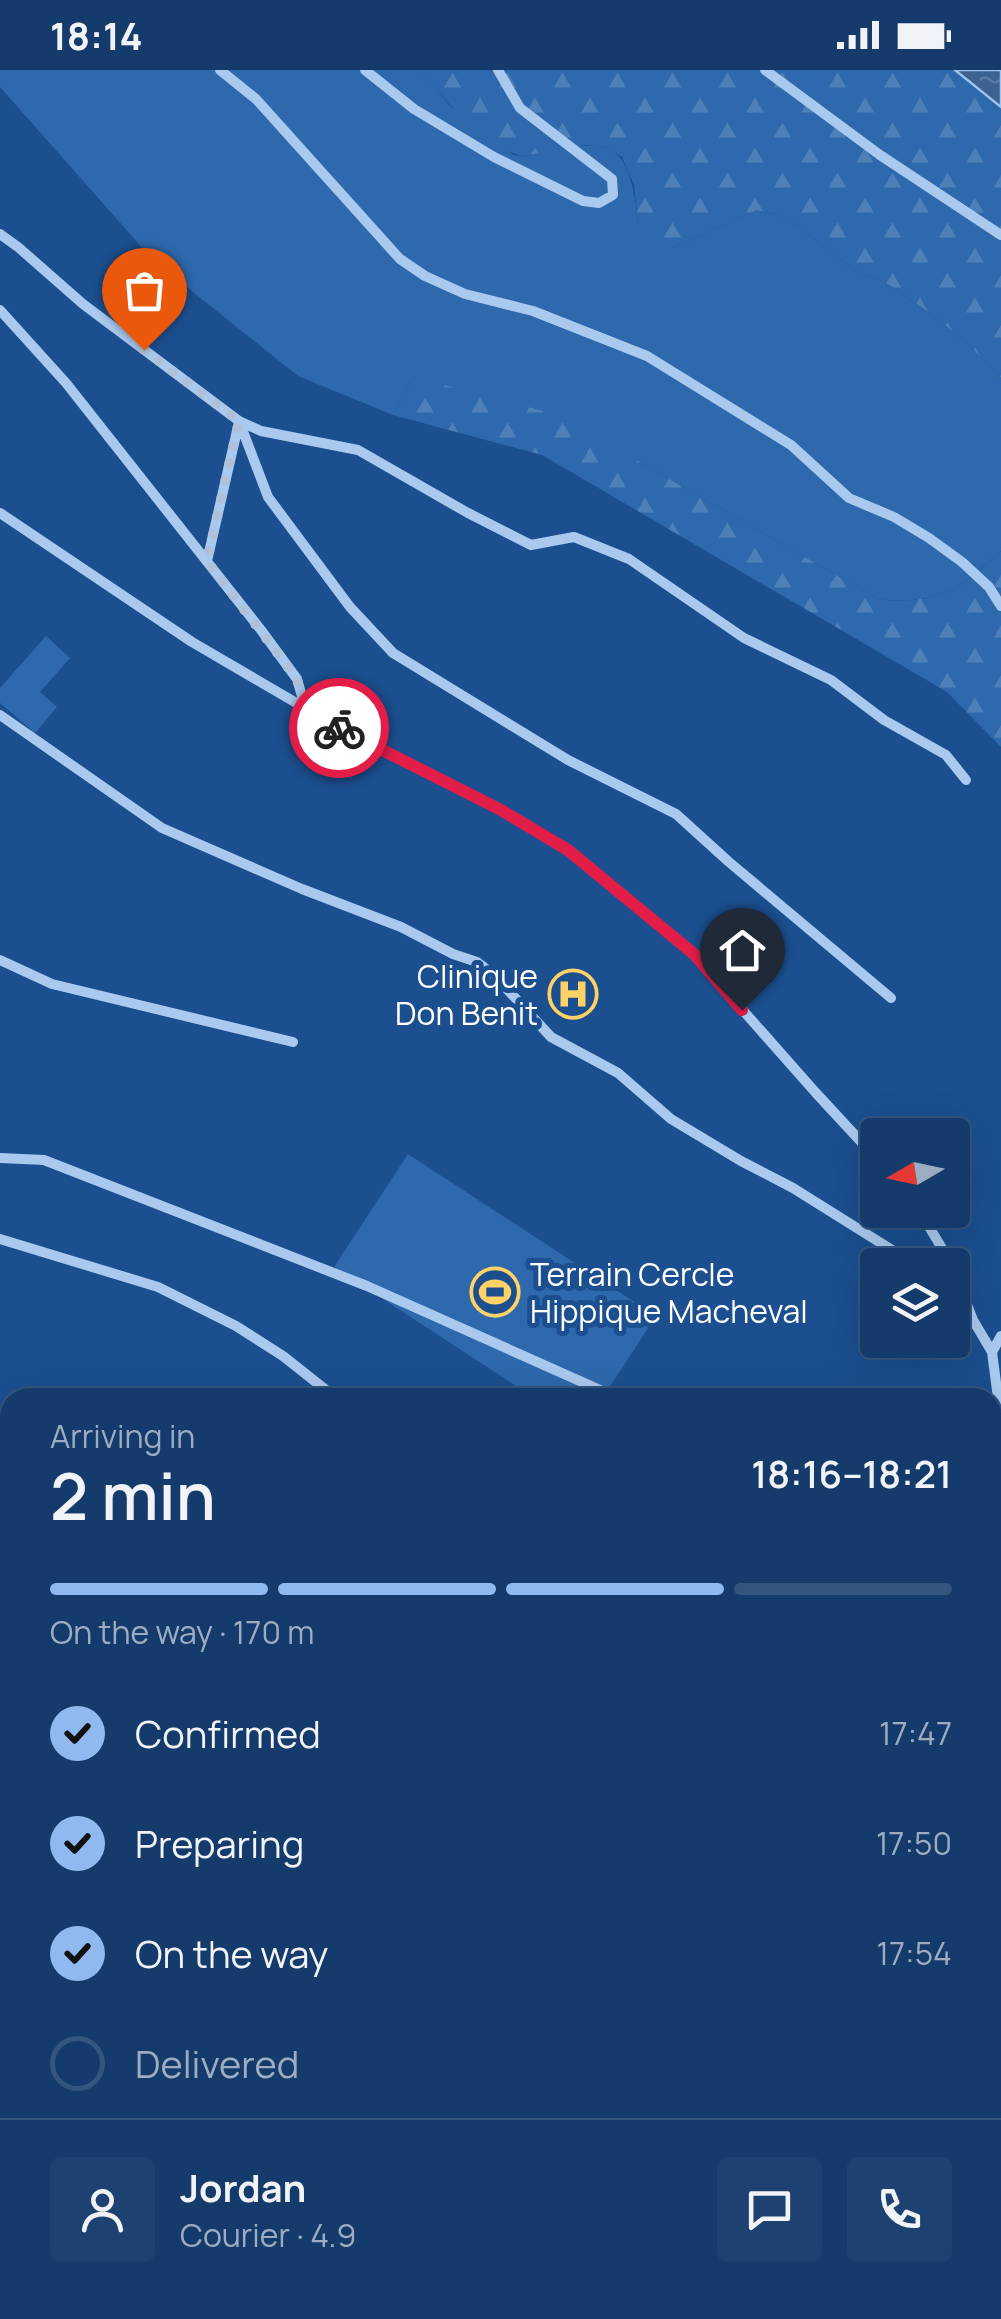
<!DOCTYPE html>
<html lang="en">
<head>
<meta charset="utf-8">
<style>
	:root { --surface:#143b6b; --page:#1d4271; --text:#f1f3f6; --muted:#9dadc1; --line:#33557e; --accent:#90b9f0 }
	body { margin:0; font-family:Manrope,sans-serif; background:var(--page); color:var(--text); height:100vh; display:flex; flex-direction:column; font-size:38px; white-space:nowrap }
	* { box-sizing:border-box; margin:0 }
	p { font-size:32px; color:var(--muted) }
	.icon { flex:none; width:55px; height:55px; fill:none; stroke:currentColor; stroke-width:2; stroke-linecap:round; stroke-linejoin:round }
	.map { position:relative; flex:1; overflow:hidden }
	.panel { position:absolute; left:0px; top:1318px; width:1002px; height:932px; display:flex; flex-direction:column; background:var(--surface); border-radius:30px 30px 0 0; box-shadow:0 10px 40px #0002,0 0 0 2px var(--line) }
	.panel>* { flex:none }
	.needle { width:65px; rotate:261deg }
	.controls { position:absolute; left:860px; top:1048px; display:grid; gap:20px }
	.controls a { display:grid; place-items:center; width:110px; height:110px; border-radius:10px; background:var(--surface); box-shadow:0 10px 40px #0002,0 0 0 2px var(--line); font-size:50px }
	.pin { position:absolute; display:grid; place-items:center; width:85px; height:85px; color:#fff; margin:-102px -42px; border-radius:50% 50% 50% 0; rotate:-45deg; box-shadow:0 0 10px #0007 }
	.pin .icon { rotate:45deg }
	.courier { position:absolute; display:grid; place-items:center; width:100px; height:100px; margin:-50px; border:8px solid #e11d48; border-radius:50%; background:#fff; color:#222; box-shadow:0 2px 12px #0007 }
	.head em { font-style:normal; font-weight:600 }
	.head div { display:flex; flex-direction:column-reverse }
	.head { display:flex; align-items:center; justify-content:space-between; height:170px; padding:0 50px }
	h1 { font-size:65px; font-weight:600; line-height:75px }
	.bar { display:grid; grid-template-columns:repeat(4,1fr); gap:15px 10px; align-content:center; height:120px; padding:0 50px }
	.bar i { height:12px; border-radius:8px; background:var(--line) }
	.bar .current { background:var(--accent) }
	.bar p { grid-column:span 4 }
	.line { display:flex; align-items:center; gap:25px; padding:0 50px; border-top:2px solid var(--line) }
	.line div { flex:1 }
	.round { display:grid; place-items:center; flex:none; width:105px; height:105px; border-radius:10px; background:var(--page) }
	ol { padding:0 50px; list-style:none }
	li { display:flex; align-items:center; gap:30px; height:110px }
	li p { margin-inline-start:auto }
	li .icon { padding:10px; border-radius:50%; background:var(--accent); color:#111; stroke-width:4 }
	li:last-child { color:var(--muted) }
	li i { width:55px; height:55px; border:5px solid var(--line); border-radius:50% }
	.status { display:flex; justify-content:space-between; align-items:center; height:70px; padding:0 50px; background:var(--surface); direction:ltr }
	.status svg { height:28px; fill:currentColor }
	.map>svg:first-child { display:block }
	.green { fill:#2e69ad }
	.forest { fill:url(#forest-firs) }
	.water { fill:url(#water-ripples); stroke:#9cc4f0; stroke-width:2.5 }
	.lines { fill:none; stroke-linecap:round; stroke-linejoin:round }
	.street { stroke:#a9c9ee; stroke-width:10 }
	.done { stroke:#afc1d8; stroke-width:10; stroke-dasharray:0 18 }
	.route { stroke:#e11d48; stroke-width:12 }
	.labels { text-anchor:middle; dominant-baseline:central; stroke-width:10; stroke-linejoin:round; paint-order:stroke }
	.poi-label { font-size:32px; fill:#fff; stroke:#1b4f8f; text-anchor:end }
</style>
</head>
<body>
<div class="status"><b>18:14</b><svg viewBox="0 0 49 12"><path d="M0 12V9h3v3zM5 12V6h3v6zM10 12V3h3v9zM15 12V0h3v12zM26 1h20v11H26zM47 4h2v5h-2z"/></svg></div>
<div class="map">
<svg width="1001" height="2249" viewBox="0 0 1001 2249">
	<defs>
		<pattern id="forest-firs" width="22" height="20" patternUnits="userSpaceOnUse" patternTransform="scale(2.5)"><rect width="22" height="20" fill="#2e69ad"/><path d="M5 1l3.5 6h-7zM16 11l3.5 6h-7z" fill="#4d80b9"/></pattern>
		<pattern id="water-ripples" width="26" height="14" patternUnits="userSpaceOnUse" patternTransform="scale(2.5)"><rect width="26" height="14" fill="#3c6290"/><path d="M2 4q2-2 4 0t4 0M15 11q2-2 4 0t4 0" fill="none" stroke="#597aa1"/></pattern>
	</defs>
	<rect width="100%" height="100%" fill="#1b4f8f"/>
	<!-- green -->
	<path class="green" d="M0,0H421L450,36L513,85L524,86C602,72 628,57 638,151L672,178L757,140L778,145L799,157L853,199L886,213L927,241L964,270L1001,308V481C987,493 972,508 957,517C934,530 903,533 878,529L633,388L413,307L393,345L298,306L153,190L0,17Z
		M46,566L70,588L40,622L57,637L35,663L0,633V618Z
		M408,1084L656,1246L603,1327H533L334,1197Z"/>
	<!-- forest -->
	<path class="forest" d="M421,0H955L1001,37V308L964,270L927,241L886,213L853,199L799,157L778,145L757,140L672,178L662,180L649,170L638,151L634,115L622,87L605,77L586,75L524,86C484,80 445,30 421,0Z
		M413,307L543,341L633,388L878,529C903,533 934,530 957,517C973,508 987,493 1001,481V677L947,622L542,385L393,345Z"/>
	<!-- water -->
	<path class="water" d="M955,0H1001V37Z"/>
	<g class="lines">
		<!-- street -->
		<path class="street" d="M220,0L256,29L400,189L425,206L465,224L533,241L647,286L791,375L849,428L894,447L929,468L962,492L989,517L1001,536
			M365,0L414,39L494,87L583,131L599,133L613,125L612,109L520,38L498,0
			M765,0L880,85L1001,165
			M0,164L18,177L83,234L239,351L261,361L358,380L468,443L531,475L574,467L629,489L744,568L831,610L884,650L946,685L966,710
			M0,240L66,313L261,560L297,609L305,637
			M239,351L268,427L350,537L393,583L568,690L676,744L729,792L891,928
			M0,443L192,572L353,666L501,740L569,780L694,885L816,1023L878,1090
			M207,491L239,352
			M0,645L162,758L302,819L401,857L453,884L477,892L494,905L551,967L618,1003L671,1049L741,1091L793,1118L916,1195
			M0,890L52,914L293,972
			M0,1088L44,1090L367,1216L618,1328
			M919,1140L952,1195
			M0,1169L158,1217L236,1256L283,1286L336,1328
			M952,1196L973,1250L992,1282L1001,1351
			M952,1229L970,1246
			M992,1282L1001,1266
			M0,1476L10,1474
			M992,1509L1001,1490
			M992,1703L1001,1692
			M0,1768L10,1751
			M0,1808L10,1826
			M992,1927L1001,1921
			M992,2033L1001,2075
			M992,2181L1001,2180
			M0,2218L11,2249
			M100,2240V2249
			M291,2249L296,2240"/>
	</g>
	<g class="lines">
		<!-- done -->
		<path class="done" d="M144,280L239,351L207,491L297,609L305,638L339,658"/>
		<!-- route -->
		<path class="route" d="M339,658L501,740L568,780L694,884L742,940"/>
	</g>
	<!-- icons -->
	<defs>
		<g id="hospital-ring" transform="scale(2.5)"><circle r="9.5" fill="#1b4f8f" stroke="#ffd166" stroke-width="1.5"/><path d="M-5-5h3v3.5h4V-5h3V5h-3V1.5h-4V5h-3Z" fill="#ffd166"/></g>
		<g id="stadium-ring" transform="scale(2.5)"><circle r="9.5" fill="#1b4f8f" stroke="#ffd166" stroke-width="1.5"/><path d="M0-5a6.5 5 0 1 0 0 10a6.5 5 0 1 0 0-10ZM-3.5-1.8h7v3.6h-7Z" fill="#ffd166"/></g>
	</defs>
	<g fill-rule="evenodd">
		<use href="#hospital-ring" x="573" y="924"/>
		<use href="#stadium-ring" x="495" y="1222"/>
	</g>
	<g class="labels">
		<!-- poi labels -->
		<g class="poi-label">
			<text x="538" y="906">Clinique<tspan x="538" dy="37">Don Benit</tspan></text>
			<text x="530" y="1204" text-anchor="start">Terrain Cercle<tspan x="530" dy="37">Hippique Macheval</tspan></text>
		</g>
	</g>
</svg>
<div class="controls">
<a><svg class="needle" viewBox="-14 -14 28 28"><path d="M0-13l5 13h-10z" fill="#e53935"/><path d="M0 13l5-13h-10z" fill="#9dadc1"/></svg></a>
<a><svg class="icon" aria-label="layers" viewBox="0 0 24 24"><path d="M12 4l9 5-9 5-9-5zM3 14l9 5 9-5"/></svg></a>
</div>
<div class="pin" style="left:144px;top:280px;background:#ea580c"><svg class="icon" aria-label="bag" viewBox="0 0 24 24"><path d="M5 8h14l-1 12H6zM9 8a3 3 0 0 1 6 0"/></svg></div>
<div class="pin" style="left:742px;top:940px;background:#1f2937"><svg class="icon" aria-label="home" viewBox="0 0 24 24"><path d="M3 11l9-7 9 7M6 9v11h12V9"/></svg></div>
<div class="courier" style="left:339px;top:658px"><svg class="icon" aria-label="bike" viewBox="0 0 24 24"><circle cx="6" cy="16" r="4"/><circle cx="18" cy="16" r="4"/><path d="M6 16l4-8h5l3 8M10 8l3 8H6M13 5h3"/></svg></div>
<section class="panel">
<div class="head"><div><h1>2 min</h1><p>Arriving in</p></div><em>18:16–18:21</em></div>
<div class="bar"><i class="current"></i><i class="current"></i><i class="current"></i><i></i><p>On the way · 170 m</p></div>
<ol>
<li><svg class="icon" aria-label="check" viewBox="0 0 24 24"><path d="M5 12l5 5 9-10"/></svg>Confirmed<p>17:47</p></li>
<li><svg class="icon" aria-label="check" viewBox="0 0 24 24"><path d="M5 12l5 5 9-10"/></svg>Preparing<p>17:50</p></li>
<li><svg class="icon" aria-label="check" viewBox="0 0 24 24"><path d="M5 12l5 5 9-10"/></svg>On the way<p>17:54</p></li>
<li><i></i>Delivered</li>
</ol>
<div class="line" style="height:180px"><a class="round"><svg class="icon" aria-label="person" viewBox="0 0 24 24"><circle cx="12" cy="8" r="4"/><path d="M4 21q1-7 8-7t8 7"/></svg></a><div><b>Jordan</b><p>Courier · 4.9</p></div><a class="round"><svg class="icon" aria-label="chat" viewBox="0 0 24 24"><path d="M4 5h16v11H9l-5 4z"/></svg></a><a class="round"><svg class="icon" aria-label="phone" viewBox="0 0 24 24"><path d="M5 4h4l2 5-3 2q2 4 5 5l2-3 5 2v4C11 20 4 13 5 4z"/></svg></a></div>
</section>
</div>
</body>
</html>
